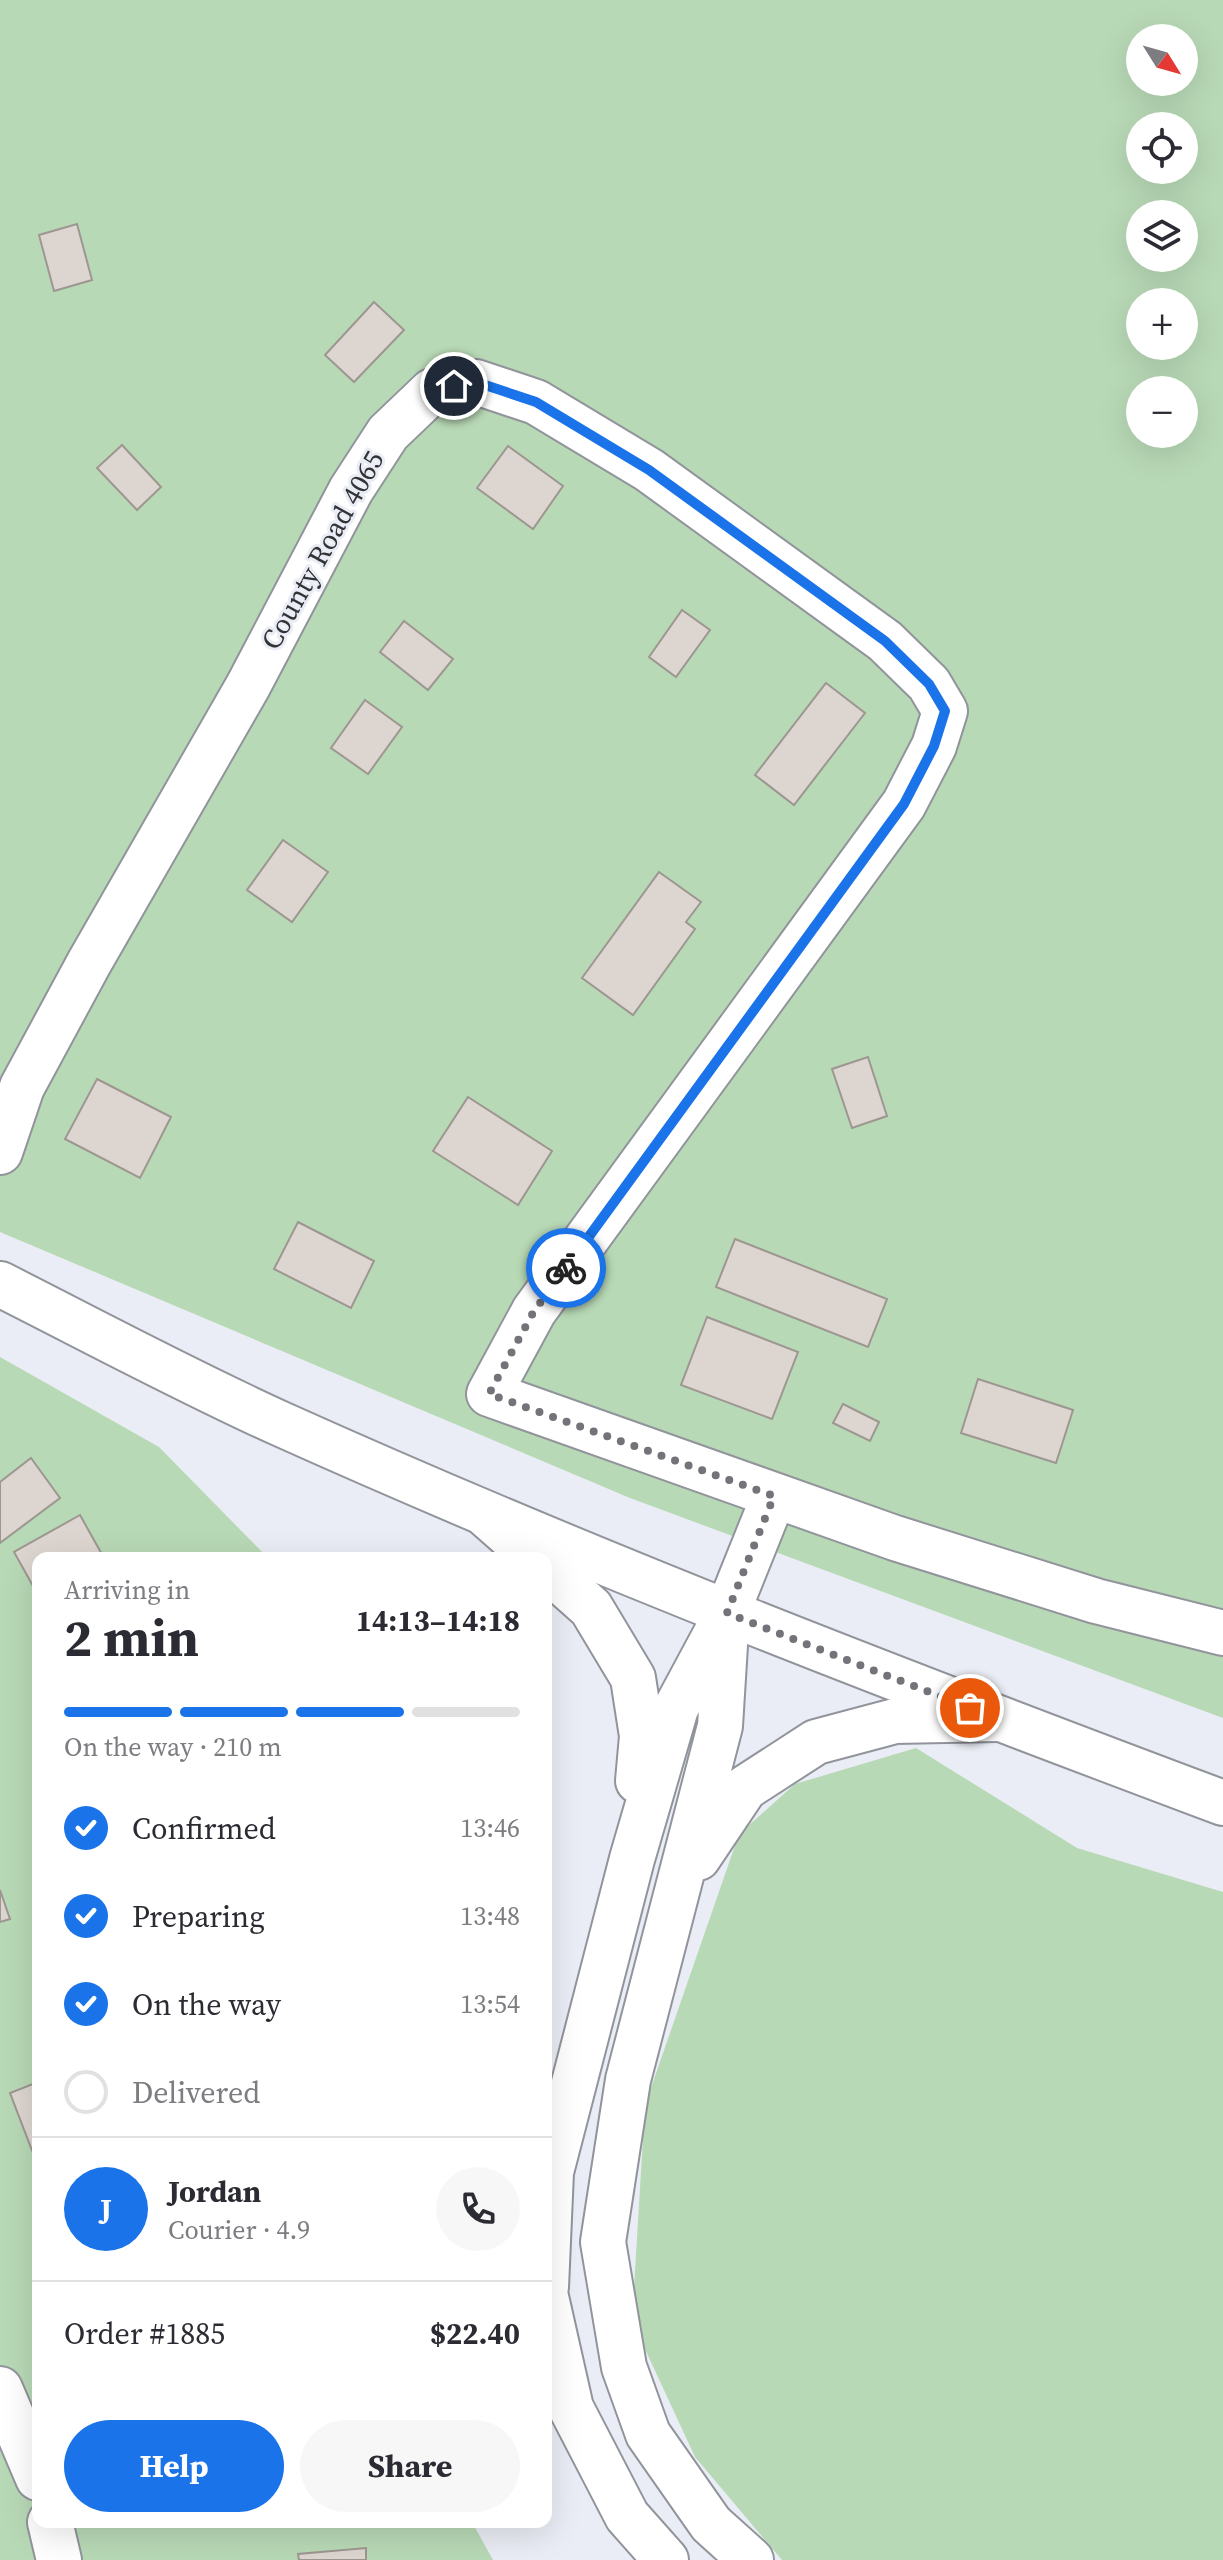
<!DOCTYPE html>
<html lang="en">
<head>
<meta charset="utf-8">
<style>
	:root { --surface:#fff; --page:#f7f7f7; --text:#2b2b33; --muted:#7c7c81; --line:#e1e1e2; --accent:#1a73e8 }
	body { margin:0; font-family:"Source Serif 4",serif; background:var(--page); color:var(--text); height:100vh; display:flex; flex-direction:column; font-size:30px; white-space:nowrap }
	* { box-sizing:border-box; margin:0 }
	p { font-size:26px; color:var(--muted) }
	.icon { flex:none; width:44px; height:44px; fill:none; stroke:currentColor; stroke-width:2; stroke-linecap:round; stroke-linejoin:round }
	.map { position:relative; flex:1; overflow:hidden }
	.details { position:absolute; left:32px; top:1552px; width:520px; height:976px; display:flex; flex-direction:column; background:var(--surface); border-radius:16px; box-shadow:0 8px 32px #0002 }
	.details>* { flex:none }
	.needle { width:52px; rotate:127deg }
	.fabs { position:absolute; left:1126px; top:24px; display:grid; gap:16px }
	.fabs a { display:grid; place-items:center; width:72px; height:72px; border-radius:50%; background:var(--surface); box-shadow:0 8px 32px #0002; font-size:40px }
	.pin { position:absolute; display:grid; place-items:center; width:68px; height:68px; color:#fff; margin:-34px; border:4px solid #fff; border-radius:50%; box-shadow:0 2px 8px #0007 }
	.courier { position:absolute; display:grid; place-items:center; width:80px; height:80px; margin:-40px; border:6px solid #1a73e8; border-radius:50%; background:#fff; color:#222; box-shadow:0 2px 10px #0007 }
	.headline em { font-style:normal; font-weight:700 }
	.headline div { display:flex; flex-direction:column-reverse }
	.headline { display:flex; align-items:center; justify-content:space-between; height:136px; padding:0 32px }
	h1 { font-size:52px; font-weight:700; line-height:60px }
	.bar { display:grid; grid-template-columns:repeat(4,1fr); gap:12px 8px; align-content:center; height:96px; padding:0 32px }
	.bar i { height:10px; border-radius:6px; background:var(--line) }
	.bar .active { background:var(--accent) }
	.bar p { grid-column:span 4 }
	.line { display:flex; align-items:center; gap:20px; padding:0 32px; border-top:2px solid var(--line) }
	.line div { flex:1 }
	.round { display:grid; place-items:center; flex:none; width:84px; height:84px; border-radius:42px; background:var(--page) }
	ol { padding:0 32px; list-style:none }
	li { display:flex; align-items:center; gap:24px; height:88px }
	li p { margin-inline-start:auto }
	li .icon { padding:8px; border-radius:50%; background:var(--accent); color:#fff; stroke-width:4 }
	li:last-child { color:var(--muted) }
	li i { width:44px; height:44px; border:4px solid var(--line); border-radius:50% }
	.cta { display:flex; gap:16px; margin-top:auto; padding:16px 32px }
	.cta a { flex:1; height:92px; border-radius:48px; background:var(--accent); color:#fff; font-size:32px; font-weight:700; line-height:92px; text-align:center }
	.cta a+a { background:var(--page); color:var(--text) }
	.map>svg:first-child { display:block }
	.green { fill:#b8d9b6; fill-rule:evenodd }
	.building { fill:#ddd6d0; stroke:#9d9691; stroke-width:2 }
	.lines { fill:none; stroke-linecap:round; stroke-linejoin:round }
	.minor-casing { stroke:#91949b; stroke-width:48 }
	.major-casing { stroke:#91949b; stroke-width:48 }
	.highway-casing { stroke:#91949b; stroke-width:48 }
	.minor { stroke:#fff; stroke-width:44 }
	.major { stroke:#fff; stroke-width:44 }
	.highway { stroke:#fff; stroke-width:44 }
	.done { stroke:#727479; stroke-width:8; stroke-dasharray:0 14.4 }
	.route { stroke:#1a73e8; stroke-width:10 }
	.labels { text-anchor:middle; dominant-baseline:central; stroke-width:6; stroke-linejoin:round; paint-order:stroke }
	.street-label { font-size:28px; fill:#323336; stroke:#eaedf5 }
</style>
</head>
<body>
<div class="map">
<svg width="1223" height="2560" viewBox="0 0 1223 2560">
	<rect width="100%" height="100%" fill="#eaedf5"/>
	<!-- green -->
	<path class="green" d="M0,0H1223V1718L630,1498L0,1232ZM1140,38H1184V82H1140ZM1140,126H1184V170H1140ZM1140,214H1184V258H1140ZM1140,302H1184V346H1140ZM1140,390H1184V434H1140Z
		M0,1357L159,1447L268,1558H38V2522H472L493,2560H0Z
		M916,1748L1077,1848L1223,1892V2560H782L695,2457L632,2321L645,2105L739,1834L795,1784Z"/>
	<!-- building -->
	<path class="building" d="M77,224L92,280L54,291L39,235Z
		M374,302L404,330L354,382L325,355Z
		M122,445L161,487L137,510L97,468Z
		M508,446L563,486L533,529L477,488Z
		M682,610L710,630L676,677L649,657Z
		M404,621L453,659L428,690L380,652Z
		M826,683L865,713L794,805L755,775Z
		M365,700L402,727L368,774L331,748Z
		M283,840L328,872L292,922L247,890Z
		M659,872L701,902L686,922L695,929L633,1015L582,978Z
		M868,1057L887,1116L852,1128L832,1069Z
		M97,1079L171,1117L140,1178L65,1139Z
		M468,1097L552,1151L518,1205L433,1151Z
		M298,1222L374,1261L351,1308L274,1269Z
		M735,1239L887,1299L868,1347L716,1287Z
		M707,1317L798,1352L772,1419L681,1385Z
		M978,1379L1073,1410L1056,1463L961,1433Z
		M843,1404L879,1422L870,1441L833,1423Z
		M31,1458L60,1498L0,1543V1482Z
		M80,1515L104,1558H38V1595L14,1552Z
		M0,1890L10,1919L0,1922Z
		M38,2082V2166L10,2093Z
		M366,2548V2560H299L298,2554Z"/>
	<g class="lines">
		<!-- minor casing -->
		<g class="minor-casing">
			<path id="minor" d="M0,1152L22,1087L89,963L248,686L351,490L388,433L432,391L476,382L536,402L649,470L885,641L929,684L945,711L934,746L904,804L534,1311L489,1394L895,1538L1096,1601L1223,1633
				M727,1613L774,1496
				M0,2389L38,2478
				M50,2522L59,2560"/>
		</g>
		<!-- major casing -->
		<g class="major-casing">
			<path id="major" d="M0,1284C93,1331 186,1381 281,1424C590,1563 906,1684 1223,1803"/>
		</g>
		<!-- highway casing -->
		<g class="highway-casing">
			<path id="highway" d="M485,1514L535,1558
				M546,1568L591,1608L633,1678L642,1736L638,1781
				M727,1613L720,1726L628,2080L603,2242L624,2367L648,2434L711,2524L751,2560
				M698,1858L745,1788L816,1742L895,1721L998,1719
				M546,2287L551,2172L632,1859L676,1708L720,1626
				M546,2297L571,2408L627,2516L666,2560"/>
		</g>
		<!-- minor -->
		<use href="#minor" class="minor"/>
		<!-- major -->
		<use href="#major" class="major"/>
		<!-- highway -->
		<use href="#highway" class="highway"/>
	</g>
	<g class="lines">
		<!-- done -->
		<path class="done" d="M566,1268L534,1311L489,1394L774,1496L727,1613L970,1708"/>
		<!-- route -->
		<path class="route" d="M454,386L476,382L536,402L649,470L885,641L929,684L945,711L934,746L904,804L566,1268"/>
	</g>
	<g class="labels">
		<!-- street labels -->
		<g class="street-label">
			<text transform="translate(322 550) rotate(-61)">County Road 4065</text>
		</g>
	</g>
</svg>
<div class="fabs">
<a><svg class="needle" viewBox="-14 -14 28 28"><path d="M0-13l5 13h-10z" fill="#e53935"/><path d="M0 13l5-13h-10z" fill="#7c7c81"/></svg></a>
<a><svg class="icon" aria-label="locate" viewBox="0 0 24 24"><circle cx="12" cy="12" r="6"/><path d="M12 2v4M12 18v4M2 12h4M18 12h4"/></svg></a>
<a><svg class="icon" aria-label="layers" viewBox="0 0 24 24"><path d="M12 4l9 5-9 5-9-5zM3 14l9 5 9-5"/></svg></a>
<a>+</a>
<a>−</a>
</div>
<div class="pin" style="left:970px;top:1708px;background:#ea580c"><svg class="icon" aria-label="bag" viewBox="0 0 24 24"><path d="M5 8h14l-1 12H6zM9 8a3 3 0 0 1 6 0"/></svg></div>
<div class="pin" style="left:454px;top:386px;background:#1f2937"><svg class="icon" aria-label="home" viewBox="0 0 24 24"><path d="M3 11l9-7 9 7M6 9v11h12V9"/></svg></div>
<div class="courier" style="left:566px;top:1268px"><svg class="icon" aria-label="bike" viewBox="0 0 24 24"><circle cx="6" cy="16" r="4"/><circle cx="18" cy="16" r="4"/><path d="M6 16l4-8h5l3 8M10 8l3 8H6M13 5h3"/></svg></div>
<section class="details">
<div class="headline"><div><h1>2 min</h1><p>Arriving in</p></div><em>14:13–14:18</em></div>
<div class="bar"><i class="active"></i><i class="active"></i><i class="active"></i><i></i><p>On the way · 210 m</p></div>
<ol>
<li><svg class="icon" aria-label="check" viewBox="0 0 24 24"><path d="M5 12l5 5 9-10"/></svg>Confirmed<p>13:46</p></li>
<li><svg class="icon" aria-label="check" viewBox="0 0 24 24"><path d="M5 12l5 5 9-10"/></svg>Preparing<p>13:48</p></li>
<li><svg class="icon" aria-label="check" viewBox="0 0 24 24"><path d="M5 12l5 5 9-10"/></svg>On the way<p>13:54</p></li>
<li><i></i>Delivered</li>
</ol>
<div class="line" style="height:144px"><b class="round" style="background:var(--accent);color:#fff">J</b><div><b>Jordan</b><p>Courier · 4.9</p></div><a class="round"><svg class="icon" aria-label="phone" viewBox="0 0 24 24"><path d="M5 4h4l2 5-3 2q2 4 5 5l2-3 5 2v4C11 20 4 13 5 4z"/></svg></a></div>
<div class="line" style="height:104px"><div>Order #1885</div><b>$22.40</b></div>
<div class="cta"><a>Help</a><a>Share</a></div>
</section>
</div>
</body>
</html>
